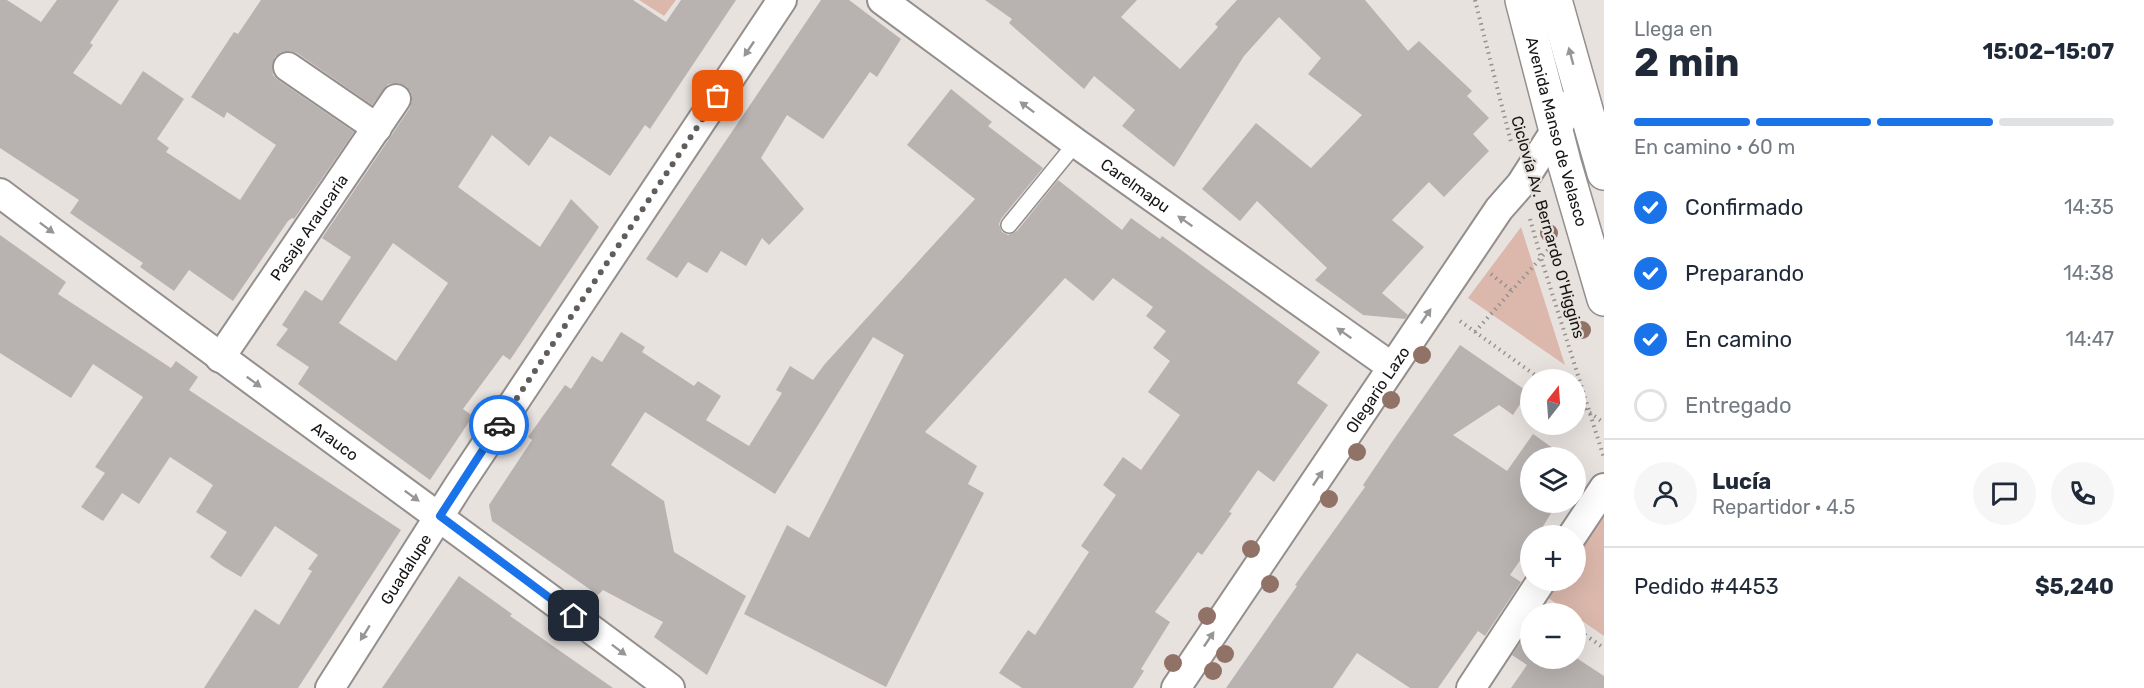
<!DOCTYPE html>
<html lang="es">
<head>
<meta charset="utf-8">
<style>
	:root { --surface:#fff; --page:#f6f6f7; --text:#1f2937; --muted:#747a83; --line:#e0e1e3; --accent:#1a73e8 }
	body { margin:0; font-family:Rubik,sans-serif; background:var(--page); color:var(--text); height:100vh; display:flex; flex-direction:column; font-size:22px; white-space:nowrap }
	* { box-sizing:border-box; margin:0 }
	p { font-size:20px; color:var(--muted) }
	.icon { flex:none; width:33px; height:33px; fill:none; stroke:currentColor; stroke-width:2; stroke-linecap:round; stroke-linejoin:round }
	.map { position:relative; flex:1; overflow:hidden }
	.details { display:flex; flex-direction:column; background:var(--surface); width:540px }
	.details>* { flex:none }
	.needle { width:39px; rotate:17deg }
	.fabs { position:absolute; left:1520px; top:369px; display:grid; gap:12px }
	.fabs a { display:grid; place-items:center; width:66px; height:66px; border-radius:50%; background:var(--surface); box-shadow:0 6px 24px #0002; font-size:30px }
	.pin { position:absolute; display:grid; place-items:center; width:51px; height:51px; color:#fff; margin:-26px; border-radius:12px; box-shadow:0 3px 9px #0006 }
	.courier { position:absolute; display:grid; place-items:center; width:60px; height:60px; margin:-30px; border:4px solid #1a73e8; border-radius:50%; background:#fff; color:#222; box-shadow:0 2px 8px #0007 }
	.summary em { font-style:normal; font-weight:700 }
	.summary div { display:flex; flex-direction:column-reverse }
	.summary { display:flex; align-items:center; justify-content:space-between; height:102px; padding:0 30px }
	h1 { font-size:39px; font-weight:700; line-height:45px }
	.bar { display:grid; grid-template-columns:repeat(4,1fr); gap:9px 6px; align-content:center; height:72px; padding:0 30px }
	.bar i { height:8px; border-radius:4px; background:var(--line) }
	.bar .active { background:var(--accent) }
	.bar p { grid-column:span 4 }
	.line { display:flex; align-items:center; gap:15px; padding:0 30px; border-top:2px solid var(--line) }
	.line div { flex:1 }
	.round { display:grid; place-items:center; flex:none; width:63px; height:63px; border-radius:32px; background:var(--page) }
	ol { padding:0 30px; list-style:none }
	li { display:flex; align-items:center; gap:18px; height:66px }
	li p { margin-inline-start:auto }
	li .icon { padding:6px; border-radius:50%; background:var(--accent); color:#fff; stroke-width:4 }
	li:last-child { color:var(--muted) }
	li i { width:33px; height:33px; border:3px solid var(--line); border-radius:50% }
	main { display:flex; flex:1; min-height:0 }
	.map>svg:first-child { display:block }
	.green { fill:#dcb8ac }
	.building { fill:#b8b2b0; fill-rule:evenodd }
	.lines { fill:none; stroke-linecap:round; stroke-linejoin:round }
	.service-casing { stroke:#948f8d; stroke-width:18 }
	.minor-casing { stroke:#948f8d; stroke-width:32 }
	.secondary-casing { stroke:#948f8d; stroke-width:36 }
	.path { stroke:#95918e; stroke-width:4; stroke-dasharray:1.5 4.5; stroke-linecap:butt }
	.service { stroke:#fff; stroke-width:15 }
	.minor { stroke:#fff; stroke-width:28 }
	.secondary { stroke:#fff; stroke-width:33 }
	.tree { fill:#917267 }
	.oneway { fill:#979695 }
	.done { stroke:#605d5b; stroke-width:6; stroke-dasharray:0 10.8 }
	.route { stroke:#1a73e8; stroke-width:8 }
	.labels { text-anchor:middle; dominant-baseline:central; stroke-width:4.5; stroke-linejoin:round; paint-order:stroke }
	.street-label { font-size:16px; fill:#171514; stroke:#e8e2df }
</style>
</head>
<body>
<main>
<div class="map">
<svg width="1604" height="688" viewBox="0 0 1604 688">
	<rect width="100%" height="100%" fill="#e8e2df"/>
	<!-- green -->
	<path class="green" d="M639,0H676L664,16Z
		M1521,227L1565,365L1468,298Z
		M1604,513V636L1575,616V614L1571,613L1548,598L1559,581L1575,580V557Z"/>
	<!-- building -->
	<path class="building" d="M0,0H7L41,22L57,0H119L90,43L93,45L73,73L121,105L143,71L184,99L157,139L169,148L166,152L240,200L276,145L227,112L224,118L191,97L234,32L238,34L261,0H633L666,22L681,0H736L650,129L645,125L610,176L550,136L529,166L492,135L458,187L540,247L571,199L599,227L510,360L503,355L463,409L473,416L430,480L298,384L309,367L276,345L288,329L282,325L305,290L322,301L351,257L322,238L410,108L412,100L411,92L406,86L397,83L388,84L372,105L297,53L289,51L281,52L275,57L272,66L273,75L278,80L354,132L294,219L292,218L288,221L233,301L189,270L174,291L140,267L143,263L70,213L79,200L0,148ZM393,243L448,283L396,361L339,323Z
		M821,0H849L901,39L877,77L870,72L823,139L787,115L761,158L804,209L769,245L762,238L746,266L721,251L707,273L688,262L677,278L646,259Z
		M985,0H1137L1121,17L1180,69L1218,27L1215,24L1237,0H1365L1408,51L1419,41L1472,91L1467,96L1489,118L1473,134L1489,151L1444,197L1429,182L1392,220L1424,247L1382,293L1408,315L1405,319L1363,315L1315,280L1327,268L1257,201L1240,221L1202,189L1256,123L1311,168L1362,115L1308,74L1321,58L1279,17L1244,56L1174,167L1122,126L1135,110L1094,76L1084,89L1009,23L1012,19Z
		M951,89L992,122L988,126L1043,168L1001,219L999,224L1002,232L1008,235L1017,231L1058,180L1122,230L1131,218L1160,239L1162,236L1320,352L1297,383L1328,405L1274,482L1258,470L1229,512L1232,513L1202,555L1198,552L1155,612L1170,622L1141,669L1144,671L1133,688H1022L999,673L1028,630L1035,635L1089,552L1081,546L1116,495L1103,485L1123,457L1141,470L1180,415L1148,392L1170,361L1153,348L1166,331L1146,316L1153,307L1113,278L1093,301L1065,278L925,432L977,466L968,484L984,493L886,687L744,614L787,525L809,538L904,355L873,337L775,494L645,412L611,465L664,501L674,552L746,596L707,675L654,637L663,622L603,590L598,595L492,521L489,505L532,440L528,437L565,385L571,389L592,356L602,362L621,332L645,347L642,352L694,386L698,381L721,396L706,420L749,446L782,393L776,390L790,366L813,380L824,365L975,199L907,145Z
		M0,235L66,282L58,294L171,368L176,361L198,377L189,390L401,530L298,688H204L255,609L279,625L312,571L308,569L318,555L275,526L241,577L224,567L210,557L227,532L196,512L213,485L170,457L139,504L122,493L103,521L81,507L105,473L95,467L143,397L93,364L71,398L0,353Z
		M1460,345L1528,392L1513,415L1499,405L1453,435L1507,471L1533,434L1567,458H1530V502H1558L1537,536H1530V546L1510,575L1521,582L1485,636L1478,631L1438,688H1410L1357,653L1333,688H1226L1297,586L1295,585L1365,487L1363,485L1392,442Z
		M459,576L512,614L510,616L613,688H382Z
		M1530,628V658H1575V657L1604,676V688H1511L1527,665L1512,655Z"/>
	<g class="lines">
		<!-- service casing -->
		<g class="service-casing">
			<path id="service" d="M1009,225L1076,143"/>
		</g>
		<!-- minor casing -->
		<g class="minor-casing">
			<g id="minor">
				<path id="s1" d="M882,0L1076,143L1392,367"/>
				<path d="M288,67L377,128"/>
				<path id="s2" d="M0,193C222,360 448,522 670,688"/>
				<path id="s3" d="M220,358L396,99"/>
				<path d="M1572,536L1604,488"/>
				<path id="s4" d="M330,688L459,485L782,0"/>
				<path id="s5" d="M1176,688L1468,255L1499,209L1521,184L1580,92"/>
				<path d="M1471,688L1542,580"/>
			</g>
		</g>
		<!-- secondary casing -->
		<g class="secondary-casing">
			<g id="secondary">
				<path id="s6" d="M1522,0L1564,162L1604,299"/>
				<path d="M1555,0L1604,173"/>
			</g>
		</g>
		<!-- path -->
		<path class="path" d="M1475,0L1511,142
			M1530,219L1541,258L1604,458
			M1491,274L1512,291
			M1460,321L1542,380
			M1475,332L1554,243
			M1575,402L1604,423
			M1575,628L1604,648"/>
		<!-- service -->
		<use href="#service" class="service"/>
		<!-- minor -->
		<use href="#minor" class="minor"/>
		<!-- secondary -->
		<use href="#secondary" class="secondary"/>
	</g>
	<!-- trees -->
	<g class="tree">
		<circle cx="1549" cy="233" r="9"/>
		<circle cx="1582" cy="330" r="9"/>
		<circle cx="1422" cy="355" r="9"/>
		<circle cx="1391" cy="400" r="9"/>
		<circle cx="1357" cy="452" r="9"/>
		<circle cx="1329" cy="499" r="9"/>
		<circle cx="1251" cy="549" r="9"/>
		<circle cx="1270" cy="584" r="9"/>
		<circle cx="1207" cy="616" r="9"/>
		<circle cx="1225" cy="654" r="9"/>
		<circle cx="1173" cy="663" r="9"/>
		<circle cx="1213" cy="671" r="9"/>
	</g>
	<!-- one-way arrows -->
	<defs><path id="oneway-solid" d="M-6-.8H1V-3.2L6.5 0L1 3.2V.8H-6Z" transform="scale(1.5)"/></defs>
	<g class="oneway">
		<use href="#oneway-solid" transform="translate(749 49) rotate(124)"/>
		<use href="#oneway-solid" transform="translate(1571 56) rotate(-105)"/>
		<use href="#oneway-solid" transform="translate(1027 107) rotate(-143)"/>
		<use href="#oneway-solid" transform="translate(1185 221) rotate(-145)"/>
		<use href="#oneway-solid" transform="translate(47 228) rotate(37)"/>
		<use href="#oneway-solid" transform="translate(1426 316) rotate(-56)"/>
		<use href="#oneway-solid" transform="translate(1344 333) rotate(-145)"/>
		<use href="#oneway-solid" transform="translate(254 382) rotate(36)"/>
		<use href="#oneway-solid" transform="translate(1318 478) rotate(-56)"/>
		<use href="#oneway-solid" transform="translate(412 496) rotate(36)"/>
		<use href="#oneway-solid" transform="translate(365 633) rotate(122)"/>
		<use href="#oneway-solid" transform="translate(1209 639) rotate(-56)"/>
		<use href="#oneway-solid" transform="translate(619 650) rotate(37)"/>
	</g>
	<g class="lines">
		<!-- done -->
		<path class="done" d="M499,425L718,96"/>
		<!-- route -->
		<path class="route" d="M499,425L440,516L574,616"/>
	</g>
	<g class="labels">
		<!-- street labels -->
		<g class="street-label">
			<text stroke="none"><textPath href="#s6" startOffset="136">Avenida Manso de Velasco</textPath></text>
			<text stroke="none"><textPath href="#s1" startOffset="314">Carelmapu</textPath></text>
			<text transform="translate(1548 227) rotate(74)">Ciclovía Av. Bernardo O'Higgins</text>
			<text stroke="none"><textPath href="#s3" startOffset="158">Pasaje Araucaria</textPath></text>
			<text stroke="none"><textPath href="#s5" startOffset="360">Olegario Lazo</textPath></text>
			<text stroke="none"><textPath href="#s2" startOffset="417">Arauco</textPath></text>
			<text stroke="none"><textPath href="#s4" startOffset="141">Guadalupe</textPath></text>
		</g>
	</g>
</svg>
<div class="fabs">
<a><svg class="needle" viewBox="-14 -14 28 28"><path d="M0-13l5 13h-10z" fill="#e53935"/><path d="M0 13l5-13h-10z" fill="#747a83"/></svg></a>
<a><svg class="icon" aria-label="layers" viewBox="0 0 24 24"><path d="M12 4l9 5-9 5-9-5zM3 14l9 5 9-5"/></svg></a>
<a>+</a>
<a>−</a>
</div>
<div class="pin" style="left:718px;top:96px;background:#ea580c"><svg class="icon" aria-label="bag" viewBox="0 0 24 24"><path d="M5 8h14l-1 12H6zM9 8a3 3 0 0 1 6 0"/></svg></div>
<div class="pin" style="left:574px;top:616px;background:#1f2937"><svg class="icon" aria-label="home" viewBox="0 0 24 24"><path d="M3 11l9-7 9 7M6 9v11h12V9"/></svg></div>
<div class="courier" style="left:499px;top:425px"><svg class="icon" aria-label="car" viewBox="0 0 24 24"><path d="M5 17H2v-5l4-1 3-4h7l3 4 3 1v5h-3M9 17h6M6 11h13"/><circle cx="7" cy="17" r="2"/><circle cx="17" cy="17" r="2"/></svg></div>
</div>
<section class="details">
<div class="summary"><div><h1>2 min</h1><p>Llega en</p></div><em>15:02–15:07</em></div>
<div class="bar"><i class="active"></i><i class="active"></i><i class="active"></i><i></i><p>En camino · 60 m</p></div>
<ol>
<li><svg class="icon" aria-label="check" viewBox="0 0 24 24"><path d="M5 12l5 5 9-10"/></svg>Confirmado<p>14:35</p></li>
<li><svg class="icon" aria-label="check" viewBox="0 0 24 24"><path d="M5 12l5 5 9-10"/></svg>Preparando<p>14:38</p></li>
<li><svg class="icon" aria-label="check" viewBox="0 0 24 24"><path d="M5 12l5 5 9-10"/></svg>En camino<p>14:47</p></li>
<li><i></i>Entregado</li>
</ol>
<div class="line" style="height:108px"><a class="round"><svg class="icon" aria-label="person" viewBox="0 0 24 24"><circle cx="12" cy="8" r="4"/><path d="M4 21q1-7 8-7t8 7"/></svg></a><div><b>Lucía</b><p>Repartidor · 4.5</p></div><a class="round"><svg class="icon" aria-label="chat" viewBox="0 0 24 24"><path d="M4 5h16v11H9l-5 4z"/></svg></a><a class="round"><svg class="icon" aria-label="phone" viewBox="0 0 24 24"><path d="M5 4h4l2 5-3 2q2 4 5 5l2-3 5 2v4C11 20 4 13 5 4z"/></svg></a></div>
<div class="line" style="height:78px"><div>Pedido #4453</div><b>$5,240</b></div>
</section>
</main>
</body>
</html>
